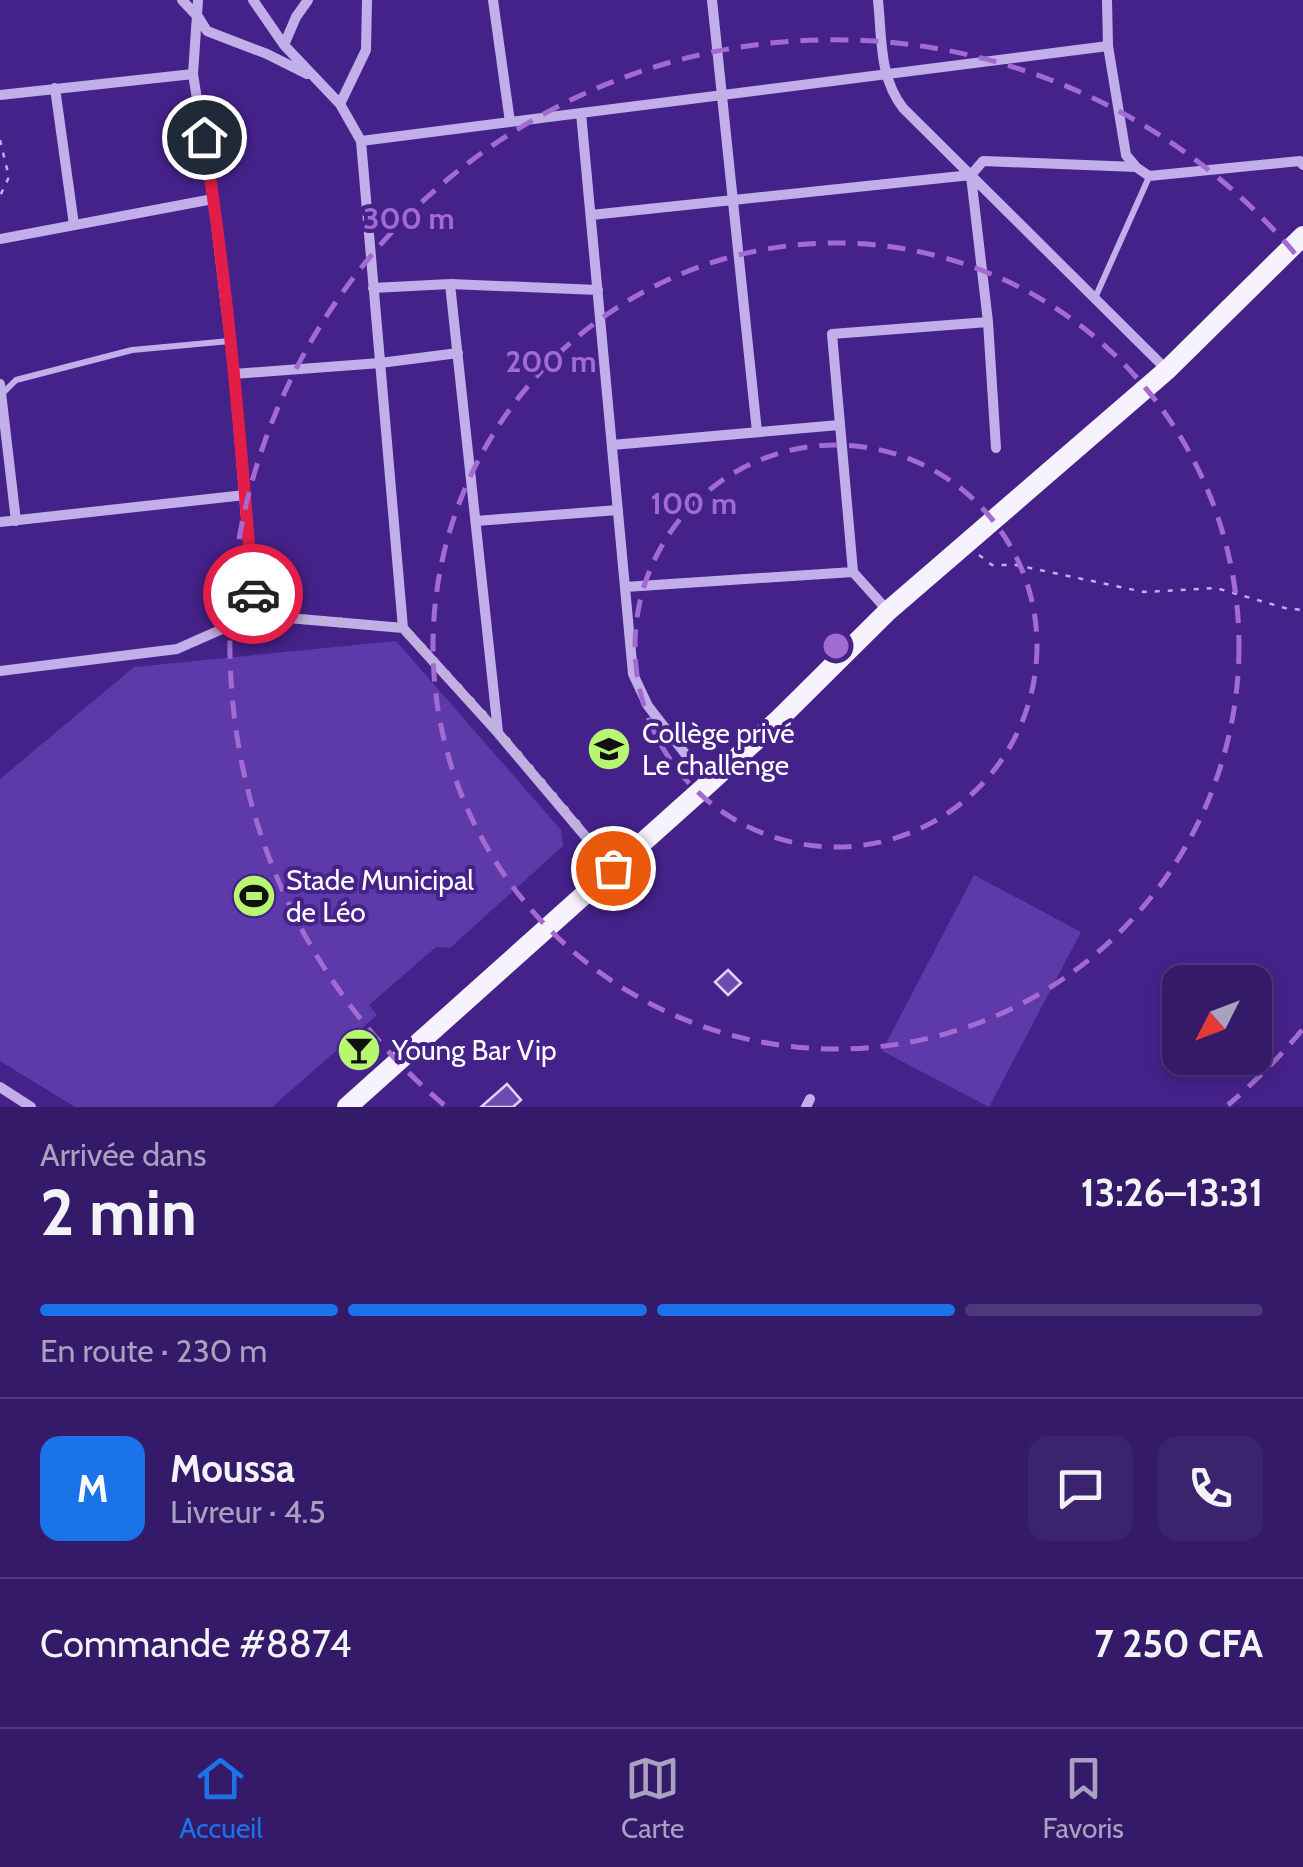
<!DOCTYPE html>
<html lang="fr">
<head>
<meta charset="utf-8">
<style>
	:root { --surface:#341a68; --page:#3c236e; --text:#f1f3f6; --muted:#a9a1c0; --line:#4e387c; --accent:#1a73e8 }
	body { margin:0; font-family:Cabin,sans-serif; background:var(--page); color:var(--text); height:100vh; display:flex; flex-direction:column; font-size:38px; white-space:nowrap }
	* { box-sizing:border-box; margin:0 }
	p { font-size:32px; color:var(--muted) }
	.icon { flex:none; width:55px; height:55px; fill:none; stroke:currentColor; stroke-width:2; stroke-linecap:round; stroke-linejoin:round }
	.map { position:relative; height:1107px; overflow:hidden }
	.side { display:flex; flex-direction:column; background:var(--surface); flex:1 }
	.side>* { flex:none }
	.needle { width:65px; rotate:228deg }
	.tools { position:absolute; left:1162px; top:965px; display:grid; gap:20px }
	.tools a { display:grid; place-items:center; width:110px; height:110px; border-radius:20px; background:var(--surface); box-shadow:0 5px 15px #0003,0 0 0 2px var(--line); font-size:50px }
	.pin { position:absolute; display:grid; place-items:center; width:85px; height:85px; color:#fff; margin:-42px; border:5px solid #fff; border-radius:50%; box-shadow:0 2px 10px #0007 }
	.courier { position:absolute; display:grid; place-items:center; width:100px; height:100px; margin:-50px; border:8px solid #e11d48; border-radius:50%; background:#fff; color:#222; box-shadow:0 2px 12px #0007 }
	.headline em { font-style:normal; font-weight:800 }
	.headline div { display:flex; flex-direction:column-reverse }
	.headline { display:flex; align-items:center; justify-content:space-between; height:170px; padding:0 40px }
	h1 { font-size:65px; font-weight:800; line-height:75px }
	.bar { display:grid; grid-template-columns:repeat(4,1fr); gap:15px 10px; align-content:center; height:120px; padding:0 40px }
	.bar i { height:12px; border-radius:8px; background:var(--line) }
	.bar .current { background:var(--accent) }
	.bar p { grid-column:span 4 }
	.line { display:flex; align-items:center; gap:25px; padding:0 40px; border-top:2px solid var(--line) }
	.line div { flex:1 }
	.round { display:grid; place-items:center; flex:none; width:105px; height:105px; border-radius:20px; background:var(--page) }
	.dock { display:flex; justify-content:space-around; align-items:center; height:140px; border-top:2px solid var(--line); background:var(--surface); font-size:28px; color:var(--muted) }
	.dock a { display:grid; justify-items:center; gap:5px }
	.dock .current { color:var(--accent) }
	.map>svg:first-child { display:block }
	.green { fill:#5d39a9 }
	.building { fill:#6c4bb2; stroke:#dfd3f8; stroke-width:2.5 }
	.lines { fill:none; stroke-linecap:round; stroke-linejoin:round }
	.path { stroke:#c2afea; stroke-width:2.5; stroke-dasharray:5 8; stroke-linecap:butt }
	.lane { stroke:#c2afea; stroke-width:6 }
	.street { stroke:#c2afea; stroke-width:10 }
	.primary { stroke:#f7f3fe; stroke-width:20 }
	.done { stroke:#beb2d6; stroke-width:10; stroke-dasharray:0 18 }
	.route { stroke:#e11d48; stroke-width:12 }
	.ring { fill:none; stroke:#a36bd2; stroke-width:5; stroke-dasharray:18 12 }
	.labels { text-anchor:middle; dominant-baseline:central; stroke-width:8; stroke-linejoin:round; paint-order:stroke }
	.poi-label { font-size:28px; fill:#fff; stroke:#45228a; text-anchor:start }
	.centre { fill:#a36bd2; stroke:#45228a; stroke-width:5 }
	.ring-label { font-size:30px; text-anchor:middle; font-weight:bold; fill:#a36bd2; stroke:#45228a; stroke-width:8; stroke-linejoin:round; paint-order:stroke }
</style>
</head>
<body>
<div class="map">
<svg width="1303" height="1107" viewBox="0 0 1303 1107">
	<rect width="100%" height="100%" fill="#45228a"/>
	<!-- green -->
	<path class="green" d="M396,641L561,830L563,846L450,948L436,947L369,1005L377,1015L272,1107H75L0,1061V779L134,667Z
		M974,875L1081,932L989,1107L882,1051Z"/>
	<!-- building -->
	<path class="building" d="M728,970L741,983L728,995L715,982Z
		M507,1084L521,1100L513,1107H481Z"/>
	<g class="lines">
		<!-- path -->
		<path class="path" d="M0,140L9,177L0,196
			M979,555L992,565H1016L1144,592L1216,588L1285,608L1303,610"/>
		<!-- lane -->
		<path class="lane" d="M1095,298L1149,177
			M1,395L16,380L132,350L230,341"/>
		<!-- street -->
		<path class="street" d="M182,0L199,18L207,31L267,54L307,74
			M198,0L193,74L213,199L234,374L254,615
			M253,0L284,45L340,104L361,141L403,628L498,733L613,869
			M493,0L510,122
			M712,0L757,432
			M878,0C882,38 879,77 903,108L1167,370
			M1107,0L1108,46L1126,155L1136,167L1149,176L1300,161L1303,165
			M284,45L296,17L308,0
			M55,88L74,225
			M0,95L193,74
			M340,104L366,50L367,0
			M581,113L633,674L648,706L708,783
			M361,141L1108,46
			M971,176L988,322L996,448
			M591,215L971,175L983,161L1136,167
			M0,239L213,199
			M450,284L498,732
			M373,288L450,284L598,290
			M234,374L380,363L458,353
			M0,384L16,521
			M612,445L839,425
			M476,521L618,510
			M0,522L245,495
			M625,587L853,572
			M888,611L853,572L832,334L988,322
			M0,671L177,649L254,615L403,628
			M0,1087L31,1107
			M806,1107L810,1099"/>
		<!-- primary -->
		<path class="primary" d="M347,1107L708,784L777,721L888,611L1167,370L1303,236"/>
	</g>
	<g class="lines">
		<!-- done -->
		<path class="done" d="M253,594L254,615L403,628L498,732L613,868"/>
		<!-- route -->
		<path class="route" d="M204,137C228,288 241,441 253,594"/>
	</g>
	<!-- distance rings -->
	<g class="ring">
		<circle cx="836" cy="646" r="201"/>
		<circle cx="836" cy="646" r="403"/>
		<path d="M1302 1030A604 604 0 0 1 1228 1105M444 1105A604 604 0 1 1 1302 262"/>
	</g>
	<!-- icons -->
	<defs>
		<g id="school-disc" transform="scale(2.25)"><circle r="9.5" fill="#b6f671" stroke="#45228a"/><path d="M0-5L7-2L0 1L-7-2ZM-4 1L0 2.5L4 1V4Q0 6-4 4Z" fill="#111"/></g>
		<g id="stadium-disc" transform="scale(2.25)"><circle r="9.5" fill="#b6f671" stroke="#45228a"/><path d="M0-5a6.5 5 0 1 0 0 10a6.5 5 0 1 0 0-10ZM-3.5-1.8h7v3.6h-7Z" fill="#111"/></g>
		<g id="bar-disc" transform="scale(2.25)"><circle r="9.5" fill="#b6f671" stroke="#45228a"/><path d="M-6-5H6L.8 .8V4.5H3.5V6h-7V4.5H-.8V.8Z" fill="#111"/></g>
	</defs>
	<g fill-rule="evenodd">
		<use href="#school-disc" x="609" y="749"/>
		<use href="#stadium-disc" x="254" y="896"/>
		<use href="#bar-disc" x="359" y="1050"/>
	</g>
	<g class="labels">
		<!-- poi labels -->
		<g class="poi-label">
			<text x="642" y="733">Collège privé<tspan x="642" dy="32">Le challenge</tspan></text>
			<text x="286" y="880">Stade Municipal<tspan x="286" dy="32">de Léo</tspan></text>
			<text x="392" y="1050">Young Bar Vip</text>
		</g>
	</g>
	<circle cx="836" cy="646" r="15" class="centre"/>
	<g class="ring-label">
		<text x="409" y="229">300 m</text>
		<text x="551" y="372">200 m</text>
		<text x="694" y="514">100 m</text>
	</g>
</svg>
<div class="tools">
<a><svg class="needle" viewBox="-14 -14 28 28"><path d="M0-13l5 13h-10z" fill="#e53935"/><path d="M0 13l5-13h-10z" fill="#a9a1c0"/></svg></a>
</div>
<div class="pin" style="left:613px;top:868px;background:#ea580c"><svg class="icon" aria-label="bag" viewBox="0 0 24 24"><path d="M5 8h14l-1 12H6zM9 8a3 3 0 0 1 6 0"/></svg></div>
<div class="pin" style="left:204px;top:137px;background:#1f2937"><svg class="icon" aria-label="home" viewBox="0 0 24 24"><path d="M3 11l9-7 9 7M6 9v11h12V9"/></svg></div>
<div class="courier" style="left:253px;top:594px"><svg class="icon" aria-label="car" viewBox="0 0 24 24"><path d="M5 17H2v-5l4-1 3-4h7l3 4 3 1v5h-3M9 17h6M6 11h13"/><circle cx="7" cy="17" r="2"/><circle cx="17" cy="17" r="2"/></svg></div>
</div>
<section class="side">
<div class="headline"><div><h1>2 min</h1><p>Arrivée dans</p></div><em>13:26–13:31</em></div>
<div class="bar"><i class="current"></i><i class="current"></i><i class="current"></i><i></i><p>En route · 230 m</p></div>
<div class="line" style="height:180px"><b class="round" style="background:var(--accent);color:#fff">M</b><div><b>Moussa</b><p>Livreur · 4.5</p></div><a class="round"><svg class="icon" aria-label="chat" viewBox="0 0 24 24"><path d="M4 5h16v11H9l-5 4z"/></svg></a><a class="round"><svg class="icon" aria-label="phone" viewBox="0 0 24 24"><path d="M5 4h4l2 5-3 2q2 4 5 5l2-3 5 2v4C11 20 4 13 5 4z"/></svg></a></div>
<div class="line" style="height:130px"><div>Commande #8874</div><b>7 250 CFA</b></div>
</section>
<nav class="dock">
<a class="current"><svg class="icon" aria-label="home" viewBox="0 0 24 24"><path d="M3 11l9-7 9 7M6 9v11h12V9"/></svg>Accueil</a>
<a><svg class="icon" aria-label="map" viewBox="0 0 24 24"><path d="M3 6l6-2 6 2 6-2v14l-6 2-6-2-6 2zM9 4v14M15 6v14"/></svg>Carte</a>
<a><svg class="icon" aria-label="saved" viewBox="0 0 24 24"><path d="M7 4h10v16l-5-4-5 4z"/></svg>Favoris</a>
</nav>
</body>
</html>
